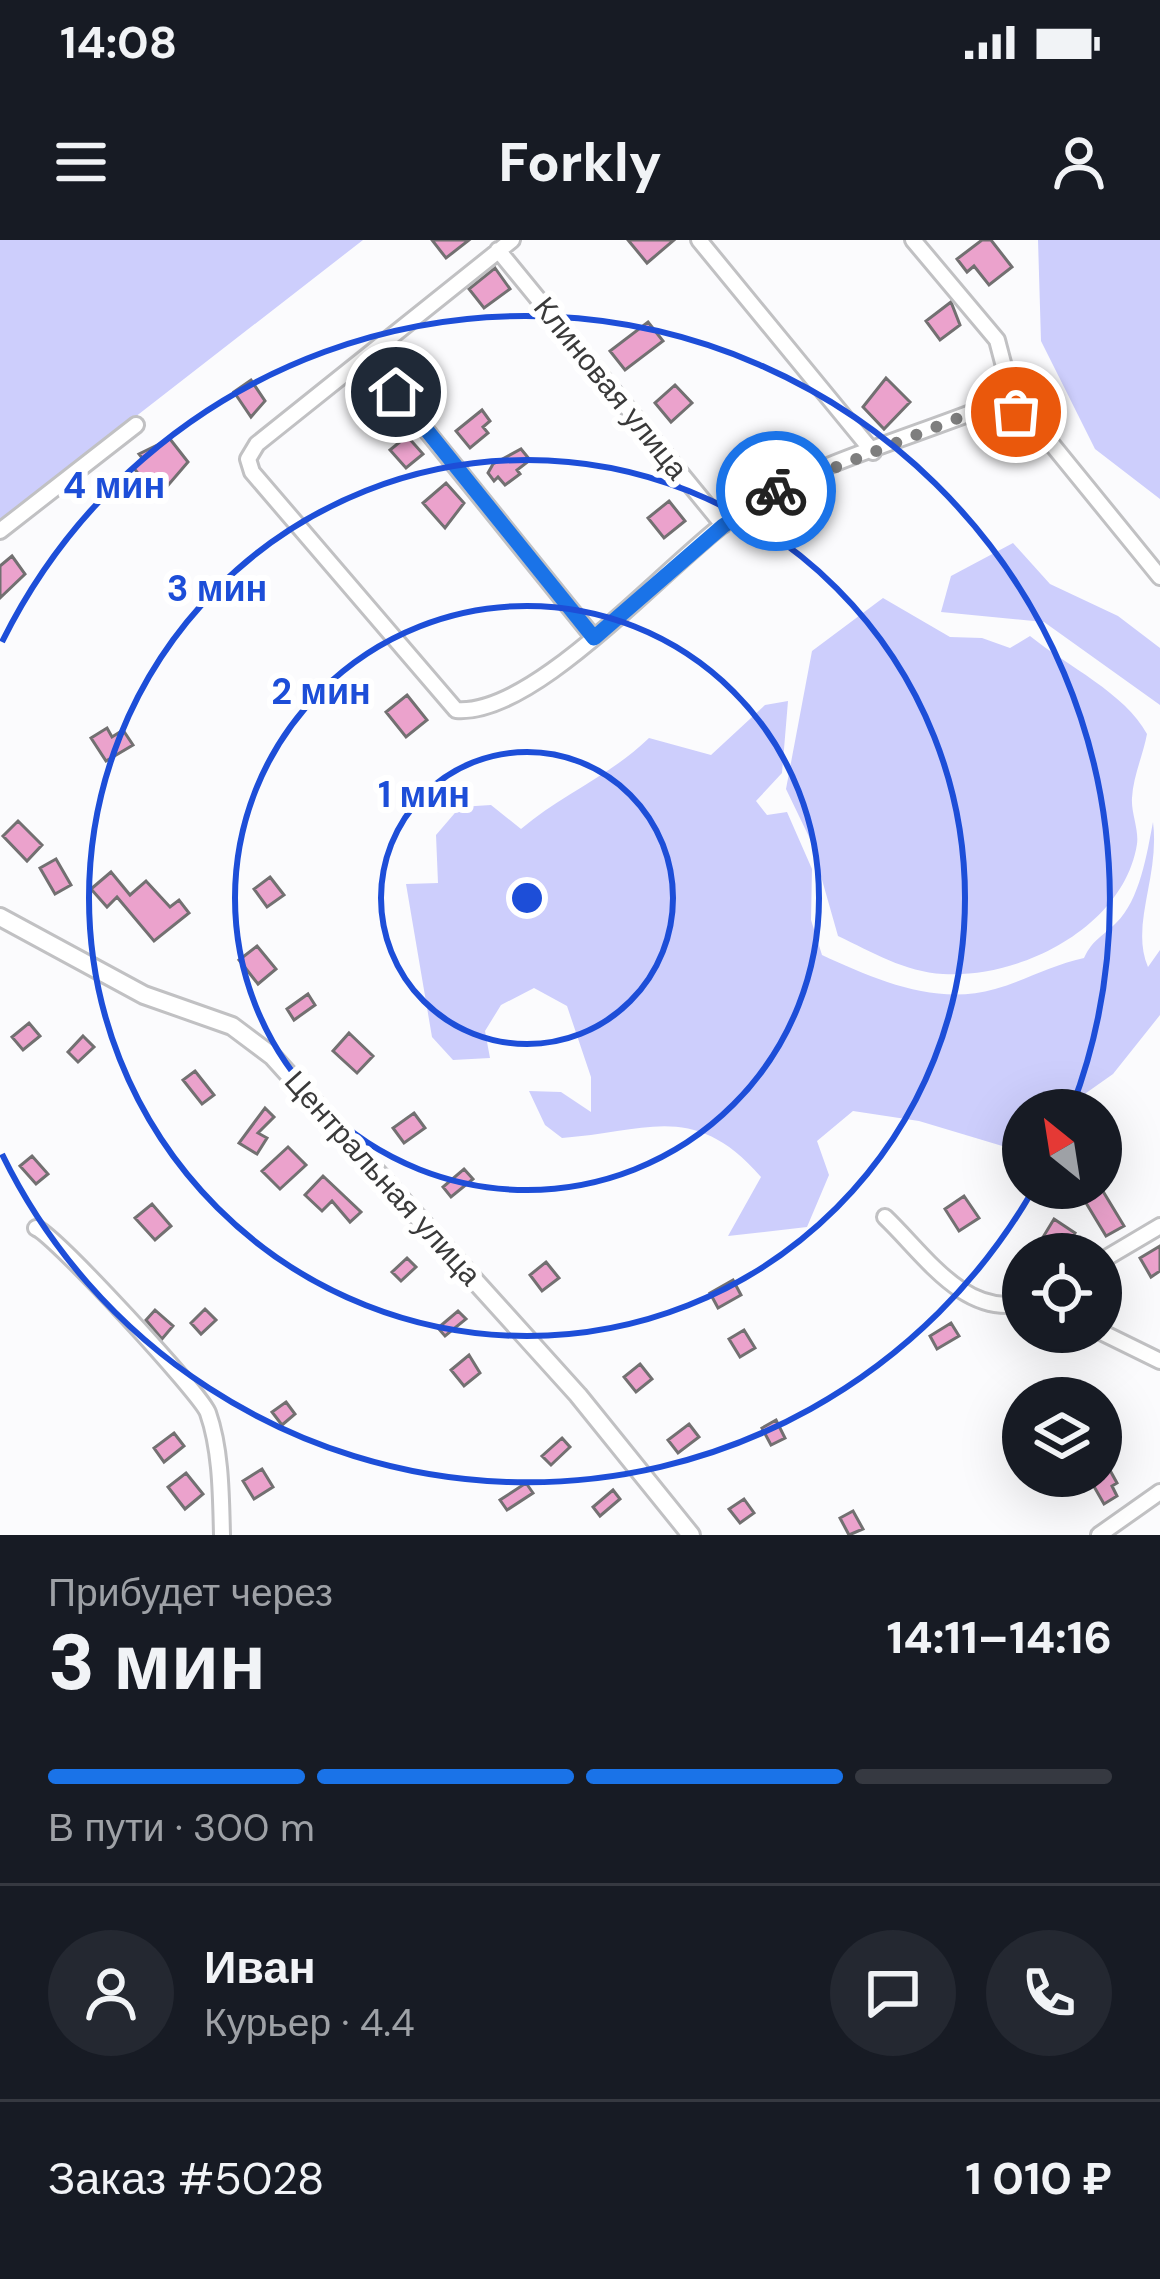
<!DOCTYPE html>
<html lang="ru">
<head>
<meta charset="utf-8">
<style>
	:root { --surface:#171b24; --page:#242831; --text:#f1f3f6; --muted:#9ea1a6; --line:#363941; --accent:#1a73e8 }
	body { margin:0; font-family:"DM Sans",sans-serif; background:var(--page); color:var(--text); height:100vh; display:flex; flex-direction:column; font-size:45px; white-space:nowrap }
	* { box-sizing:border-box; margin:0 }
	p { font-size:39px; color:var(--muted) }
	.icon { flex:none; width:66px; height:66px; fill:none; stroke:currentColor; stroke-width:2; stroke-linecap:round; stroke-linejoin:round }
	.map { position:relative; height:1295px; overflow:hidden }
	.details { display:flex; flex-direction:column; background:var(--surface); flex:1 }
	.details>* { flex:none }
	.needle { width:78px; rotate:330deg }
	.buttons { position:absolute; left:1002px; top:849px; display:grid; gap:24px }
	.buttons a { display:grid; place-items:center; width:120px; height:120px; border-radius:50%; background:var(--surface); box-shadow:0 12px 48px #0002; font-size:60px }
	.pin { position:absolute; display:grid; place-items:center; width:102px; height:102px; color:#fff; margin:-51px; border:6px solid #fff; border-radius:50%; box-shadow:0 3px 12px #0007 }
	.courier { position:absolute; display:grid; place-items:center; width:120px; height:120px; margin:-60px; border:9px solid #1a73e8; border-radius:50%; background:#fff; color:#222; box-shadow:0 3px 15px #0007 }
	.headline em { font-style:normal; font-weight:800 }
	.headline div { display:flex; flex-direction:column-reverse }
	.headline { display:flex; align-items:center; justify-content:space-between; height:204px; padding:0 48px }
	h1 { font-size:78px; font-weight:800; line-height:90px }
	.bar { display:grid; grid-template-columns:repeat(4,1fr); gap:18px 12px; align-content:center; height:144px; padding:0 48px }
	.bar i { height:15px; border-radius:9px; background:var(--line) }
	.bar .on { background:var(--accent) }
	.bar p { grid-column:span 4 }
	.line { display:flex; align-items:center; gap:30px; padding:0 48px; border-top:3px solid var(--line) }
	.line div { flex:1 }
	.round { display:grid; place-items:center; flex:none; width:126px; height:126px; border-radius:63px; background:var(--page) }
	.status { display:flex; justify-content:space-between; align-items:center; height:84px; padding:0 60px; background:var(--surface); direction:ltr }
	.status svg { height:33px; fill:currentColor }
	header { display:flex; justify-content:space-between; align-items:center; height:156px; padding:0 48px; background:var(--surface); font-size:54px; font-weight:800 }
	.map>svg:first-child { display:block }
	.green { fill:#cdcefc }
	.building { fill:#eba2cc; stroke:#727071; stroke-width:3 }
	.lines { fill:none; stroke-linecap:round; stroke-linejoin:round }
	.minor-casing { stroke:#c1c1c3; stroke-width:20 }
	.tertiary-casing { stroke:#c1c1c3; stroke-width:22 }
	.minor { stroke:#fff; stroke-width:14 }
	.tertiary { stroke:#fff; stroke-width:16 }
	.done { stroke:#7e7e7e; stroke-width:12; stroke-dasharray:0 21.6 }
	.route { stroke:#1a73e8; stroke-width:15 }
	.ring { fill:none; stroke:#1d4ed8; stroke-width:6 }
	.labels { text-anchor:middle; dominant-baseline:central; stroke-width:12; stroke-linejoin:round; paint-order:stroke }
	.street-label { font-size:30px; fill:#3a3a3a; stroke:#fff }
	.centre { fill:#1d4ed8; stroke:#fff; stroke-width:6 }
	.ring-label { font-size:36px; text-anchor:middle; font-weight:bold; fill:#1d4ed8; stroke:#fff; stroke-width:12; stroke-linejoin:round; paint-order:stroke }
</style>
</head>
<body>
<div class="status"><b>14:08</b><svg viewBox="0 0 49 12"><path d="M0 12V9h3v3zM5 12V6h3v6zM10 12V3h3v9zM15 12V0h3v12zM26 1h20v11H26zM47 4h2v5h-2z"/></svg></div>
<header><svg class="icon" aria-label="menu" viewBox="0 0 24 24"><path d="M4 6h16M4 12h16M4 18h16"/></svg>Forkly<svg class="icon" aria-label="person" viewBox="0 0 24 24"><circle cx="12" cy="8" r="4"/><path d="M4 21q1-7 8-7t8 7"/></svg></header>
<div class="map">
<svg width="1160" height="1295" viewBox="0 0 1160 1295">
	<rect width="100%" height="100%" fill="#fbfbfd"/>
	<!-- green -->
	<path class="green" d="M0,0H363L0,282Z
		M1038,0H1160V259L1095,209L1041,101Z
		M1013,303L1050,344L1118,376L1160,408V465L1044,382L941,372L951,336Z
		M883,358L950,397L982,398L1010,408L1030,396C1067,426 1125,453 1147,494C1143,515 1133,537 1132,558C1131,573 1139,589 1137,604C1124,687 1020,739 943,734C905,732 872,712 838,696L811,601L786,549L812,411Z
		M788,461L782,533L756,561L767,575L787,572L812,629L811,680L822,715C876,740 936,766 995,749C1026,740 1052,725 1084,718C1093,699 1102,697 1116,683C1140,660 1147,613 1153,582C1160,637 1130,685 1148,727L1160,710V775L1113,834L1062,870H1023V898L1009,908L919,881L853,871L817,901L829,935L807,987L728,996L761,937C694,860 647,892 562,898L545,885L529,851L561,852L591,872V837L567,766L534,748L501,765L485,791L490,818L453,820L432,797L406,644L438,643L436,595L460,567L491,565L521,589C562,554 610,536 649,498L711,515L765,465Z"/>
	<!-- building -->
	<path class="building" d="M432,0H469L446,18Z
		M628,0H674L647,23Z
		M982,0H991L1012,27L989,45L974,26L967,32L957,19Z
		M495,28L510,49L484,68L469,49Z
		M951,62L960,85L940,100L926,81Z
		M648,82L663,101L625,130L610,111Z
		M886,138L910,162L884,189L863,167Z
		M251,140L265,161L251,177L234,152Z
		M675,145L692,163L671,182L655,163Z
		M375,156L389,172L367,191L353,175Z
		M482,170L490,181L483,187L488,193L470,208L456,191Z
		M407,196L423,214L406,228L390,210Z
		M170,199L188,222L164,250L158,243L150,249L133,227L143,219L139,214Z
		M521,209L530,220L517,230L520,234L505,245L498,237L494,241L488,233L493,224Z
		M446,243L464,263L445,288L423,263Z
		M669,261L685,281L664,298L648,278Z
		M12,316L25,334L0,358V326Z
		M407,455L427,480L406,497L386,472Z
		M107,488L112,497L123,490L133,505L106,521L91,498Z
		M18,581L42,605L27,621L3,596Z
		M56,619L71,645L55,654L40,628Z
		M111,632L130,655L146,641L170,667L179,660L189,673L154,701L117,657L107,667L91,649Z
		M270,637L284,655L267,667L254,649Z
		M257,706L276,729L258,744L239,720Z
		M308,754L315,765L294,780L287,769Z
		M29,783L40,796L23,810L12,797Z
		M349,793L373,816L357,833L333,811Z
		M83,796L94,807L78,822L68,812Z
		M195,831L214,855L202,864L183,840Z
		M265,868L274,877L258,893L267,898L257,914L239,903Z
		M414,873L425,888L404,903L393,888Z
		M288,907L306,925L280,949L262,931Z
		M32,916L48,934L36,944L20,926Z
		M464,929L473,939L451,957L443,947Z
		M323,936L361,972L350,982L332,961L322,971L305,955Z
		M1077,948H1101L1124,986L1106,996Z
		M964,956L979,978L959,991L945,969Z
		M152,964L171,986L155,1000L135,978Z
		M1054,979L1075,993L1062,1014L1037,1007Z
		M1160,1006V1031L1151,1037L1140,1018Z
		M407,1018L416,1027L401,1041L392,1032Z
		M546,1022L559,1038L542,1051L530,1035Z
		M733,1040L741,1055L718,1068L710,1053Z
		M205,1069L216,1080L201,1094L191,1083Z
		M155,1070L173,1086L162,1099L146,1080Z
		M458,1071L466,1079L445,1096L438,1088Z
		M951,1083L959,1096L937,1109L930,1096Z
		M744,1090L755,1108L740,1117L729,1099Z
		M469,1115L480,1133L464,1146L451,1130Z
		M640,1124L652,1139L636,1152L624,1137Z
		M286,1162L295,1174L282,1185L272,1172Z
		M776,1180L785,1198L771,1205L762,1188Z
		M689,1184L699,1197L678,1213L668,1200Z
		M174,1193L184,1206L164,1222L154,1208Z
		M562,1198L570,1207L551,1225L542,1216Z
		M1101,1214L1117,1243L1112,1246L1117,1256L1104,1264L1088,1236H1101Z
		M262,1229L273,1247L254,1259L243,1241Z
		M186,1233L203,1254L185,1269L168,1247Z
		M526,1243L533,1253L507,1270L500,1260Z
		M613,1250L620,1259L600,1276L593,1267Z
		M744,1259L754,1273L740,1283L729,1269Z
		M853,1271L863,1289L849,1295L840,1278Z"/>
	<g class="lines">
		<!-- minor casing -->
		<g class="minor-casing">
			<path id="minor" d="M512,0L257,204L248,219L252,232L456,470C542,477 682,303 760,258C819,224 915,195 981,169L1016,172L1033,181L1160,337
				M699,0L873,212
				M913,0L997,100L1016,172
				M498,10L723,285
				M367,117L594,398
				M0,291L136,185
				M885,977C924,1014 964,1077 1023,1063
				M36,988C55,995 202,1155 208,1173C221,1210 221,1256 222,1295
				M1101,1021L1160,986
				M1101,1092L1160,1121
				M1099,1295L1160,1252"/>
		</g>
		<!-- tertiary casing -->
		<g class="tertiary-casing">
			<path id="tertiary" d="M0,677L144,755L232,786L272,816L578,1155L691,1295"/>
		</g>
		<!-- minor -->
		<use href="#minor" class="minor"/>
		<!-- tertiary -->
		<use href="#tertiary" class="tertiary"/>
	</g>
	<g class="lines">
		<!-- done -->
		<path class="done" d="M776,251L981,169L1016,172"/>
		<!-- route -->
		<path class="route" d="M396,152L594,398L723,286L776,251"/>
	</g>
	<!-- distance rings -->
	<g class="ring">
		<circle cx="527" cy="658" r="146"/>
		<circle cx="527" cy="658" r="292"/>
		<circle cx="527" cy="658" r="438"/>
		<path d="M1033 950A584 584 0 0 1 2 914M2 402A584 584 0 0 1 1072 867"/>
	</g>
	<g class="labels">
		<!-- street labels -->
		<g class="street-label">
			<text transform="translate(611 148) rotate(51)">Клиновая улица</text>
			<text transform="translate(383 938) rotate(48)">Центральная улица</text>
		</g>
	</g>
	<circle cx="527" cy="658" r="18" class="centre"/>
	<g class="ring-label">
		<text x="114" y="258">4 мин</text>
		<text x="217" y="361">3 мин</text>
		<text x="321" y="464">2 мин</text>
		<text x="424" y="567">1 мин</text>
	</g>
</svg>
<div class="buttons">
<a><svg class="needle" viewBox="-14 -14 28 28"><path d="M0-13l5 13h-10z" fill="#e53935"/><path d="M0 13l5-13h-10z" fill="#9ea1a6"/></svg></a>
<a><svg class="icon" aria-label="locate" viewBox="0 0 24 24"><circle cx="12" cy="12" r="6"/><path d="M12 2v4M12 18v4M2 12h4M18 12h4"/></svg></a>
<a><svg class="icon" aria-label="layers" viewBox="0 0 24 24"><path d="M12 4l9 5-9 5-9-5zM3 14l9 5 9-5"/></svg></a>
</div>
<div class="pin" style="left:1016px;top:172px;background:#ea580c"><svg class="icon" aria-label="bag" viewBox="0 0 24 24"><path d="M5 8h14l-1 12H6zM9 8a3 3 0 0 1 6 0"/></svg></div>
<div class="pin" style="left:396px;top:152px;background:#1f2937"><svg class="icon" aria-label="home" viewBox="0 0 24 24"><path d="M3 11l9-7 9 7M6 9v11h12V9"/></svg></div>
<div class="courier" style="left:776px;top:251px"><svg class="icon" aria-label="bike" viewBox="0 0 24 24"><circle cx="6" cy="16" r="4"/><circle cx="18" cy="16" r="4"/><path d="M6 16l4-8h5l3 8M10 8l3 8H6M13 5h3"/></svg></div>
</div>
<section class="details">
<div class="headline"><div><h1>3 мин</h1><p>Прибудет через</p></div><em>14:11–14:16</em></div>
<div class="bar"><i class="on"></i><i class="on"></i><i class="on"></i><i></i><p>В пути · 300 m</p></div>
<div class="line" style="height:216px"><a class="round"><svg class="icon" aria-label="person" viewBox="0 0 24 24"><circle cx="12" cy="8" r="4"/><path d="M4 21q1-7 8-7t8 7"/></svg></a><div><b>Иван</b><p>Курьер · 4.4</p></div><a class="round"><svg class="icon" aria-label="chat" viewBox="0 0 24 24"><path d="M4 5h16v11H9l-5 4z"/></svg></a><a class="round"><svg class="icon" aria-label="phone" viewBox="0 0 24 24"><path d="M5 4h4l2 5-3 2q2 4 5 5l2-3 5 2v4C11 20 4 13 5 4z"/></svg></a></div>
<div class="line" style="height:156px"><div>Заказ #5028</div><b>1 010 ₽</b></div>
</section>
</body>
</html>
